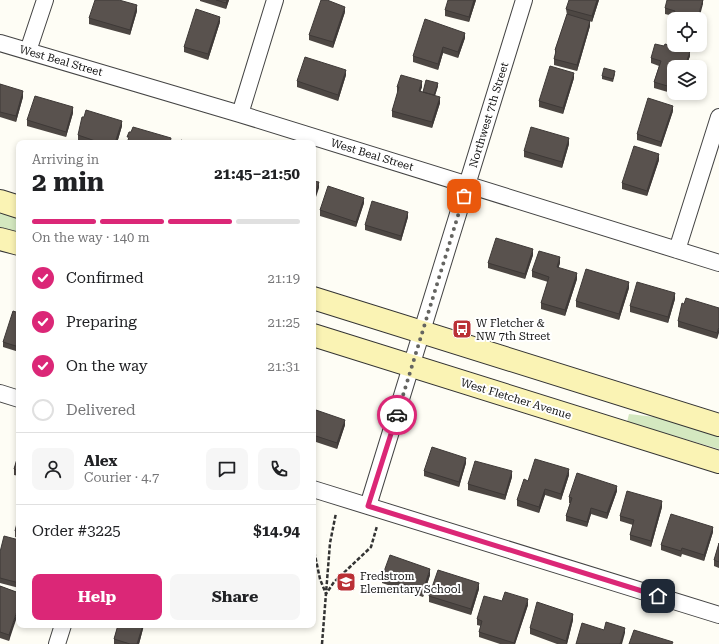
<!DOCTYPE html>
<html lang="en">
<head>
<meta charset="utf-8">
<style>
	:root { --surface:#fff; --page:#f6f6f6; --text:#202124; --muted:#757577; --line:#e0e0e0; --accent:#db2777 }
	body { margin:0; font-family:"Roboto Serif",serif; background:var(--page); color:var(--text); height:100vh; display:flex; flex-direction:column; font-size:15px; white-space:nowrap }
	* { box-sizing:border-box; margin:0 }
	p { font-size:13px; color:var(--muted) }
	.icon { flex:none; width:22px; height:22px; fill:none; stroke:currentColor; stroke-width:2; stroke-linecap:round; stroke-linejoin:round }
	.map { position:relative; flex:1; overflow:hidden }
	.details { position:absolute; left:16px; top:140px; width:300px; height:488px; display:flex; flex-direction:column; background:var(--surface); border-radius:8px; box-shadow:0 2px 6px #0003 }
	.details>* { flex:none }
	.tools { position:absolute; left:667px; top:12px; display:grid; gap:8px }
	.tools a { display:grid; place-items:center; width:40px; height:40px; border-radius:8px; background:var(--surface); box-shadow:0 2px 6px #0003; font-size:20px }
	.pin { position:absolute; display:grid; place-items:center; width:34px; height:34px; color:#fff; margin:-17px; border-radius:8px; box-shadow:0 2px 6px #0006 }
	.courier { position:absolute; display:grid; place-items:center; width:40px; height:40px; margin:-20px; border:3px solid #db2777; border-radius:50%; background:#fff; color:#222; box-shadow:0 1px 5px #0007 }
	.headline em { font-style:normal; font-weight:700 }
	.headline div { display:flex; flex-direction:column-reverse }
	.headline { display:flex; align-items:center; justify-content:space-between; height:68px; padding:0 16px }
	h1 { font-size:26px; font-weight:700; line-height:30px }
	.bar { display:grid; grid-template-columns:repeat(4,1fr); gap:6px 4px; align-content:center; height:48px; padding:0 16px }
	.bar i { height:5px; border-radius:3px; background:var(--line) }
	.bar .on { background:var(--accent) }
	.bar p { grid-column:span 4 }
	.line { display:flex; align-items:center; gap:10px; padding:0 16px; border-top:1px solid var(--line) }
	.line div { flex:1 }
	.round { display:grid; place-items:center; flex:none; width:42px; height:42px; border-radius:8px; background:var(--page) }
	ol { padding:0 16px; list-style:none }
	li { display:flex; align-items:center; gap:12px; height:44px }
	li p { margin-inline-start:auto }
	li .icon { padding:4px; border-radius:50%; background:var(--accent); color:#fff; stroke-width:4 }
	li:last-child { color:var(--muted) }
	li i { width:22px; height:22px; border:2px solid var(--line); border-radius:50% }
	.action { display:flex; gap:8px; margin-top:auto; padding:8px 16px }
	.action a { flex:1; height:46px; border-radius:8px; background:var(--accent); color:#fff; font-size:16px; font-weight:700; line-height:46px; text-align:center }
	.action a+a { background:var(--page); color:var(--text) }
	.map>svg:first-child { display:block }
	.green { fill:#d4e8c0 }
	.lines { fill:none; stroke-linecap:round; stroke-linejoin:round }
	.street-casing { stroke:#444; stroke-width:18 }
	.secondary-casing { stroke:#333; stroke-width:24 }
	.path { stroke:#333; stroke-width:2.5; stroke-dasharray:4 2; stroke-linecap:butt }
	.street { stroke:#fff; stroke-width:16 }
	.secondary { stroke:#faf3b4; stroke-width:22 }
	.wall { fill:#4d4743 }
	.shaded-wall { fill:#3e3937 }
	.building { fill:#59524e; stroke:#3e3937 }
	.done { stroke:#646461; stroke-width:4; stroke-dasharray:0 7.2 }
	.route { stroke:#db2777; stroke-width:5 }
	.labels { text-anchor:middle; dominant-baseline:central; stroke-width:4; stroke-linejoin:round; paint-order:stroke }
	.street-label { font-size:11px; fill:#111; stroke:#fff }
	.poi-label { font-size:11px; fill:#111; stroke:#fff; text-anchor:start }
</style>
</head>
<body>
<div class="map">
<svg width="719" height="644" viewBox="0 0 719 644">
	<rect width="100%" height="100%" fill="#fefdf5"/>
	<!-- green -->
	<path class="green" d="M0,213L19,219V233L0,227Z
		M629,414L655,417L719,436V449L627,422Z"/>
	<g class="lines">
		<!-- street casing -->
		<g class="street-casing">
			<path id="street" d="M0,43L240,114L719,263
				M28,51L45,0
				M240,114L275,0
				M677,250L719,117
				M0,393L19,399
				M313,489L719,615
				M368,506L524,0
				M57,644L63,625"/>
		</g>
		<!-- secondary casing -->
		<g class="secondary-casing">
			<path id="secondary" d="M0,201L19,207
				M0,239L19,244
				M313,298L719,425
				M313,335L719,462"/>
		</g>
		<!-- path -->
		<path class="path" d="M313,546L320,579L326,594L334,582L371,547L377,526
			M322,644L330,543L336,513"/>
		<!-- street -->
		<use href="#street" class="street"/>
		<!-- secondary -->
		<use href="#secondary" class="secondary"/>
	</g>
	<!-- wall -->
	<path class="wall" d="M200,0H229L226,9L200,1Z
		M476,0L469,22L445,16V10Z
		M599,0L592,22L590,21V26L577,71L554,65V59L555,56V50L567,15L566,9Z
		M703,0V4L674,19V33L670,32V27L673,16L665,14V8Z
		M137,11L130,35L89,24V18Z
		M345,12L333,48L309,40V35Z
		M220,22L208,60L184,52V47Z
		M465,38L458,58L443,53L438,70L413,62V56Z
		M690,56L686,67H674V93H679L678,95L654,88V82L659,66L651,63V58Z
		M615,74L613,82L602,79V76Z
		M346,75L338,101L297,87V81Z
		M574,78L563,114L539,107V101Z
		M0,84L23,97L16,122L0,117Z
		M438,86L435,96L440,103L432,128L392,117V111L398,92H397V87H422L420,91L423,92Z
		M673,111L661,147L637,140V134Z
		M73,113L66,137L27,126V120Z
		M122,126L117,143H85L78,141V135Z
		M569,144L562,168L524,157V151Z
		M659,160L647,196L622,189V183Z
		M364,203L356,227L320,216V210Z
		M408,217L401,241L365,230V225Z
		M533,255L525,279L488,268V263Z
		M560,263L558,268L577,279L565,316L541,309V303L548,282L532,277V271Z
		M629,288L619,320L576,307V301Z
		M675,299L668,323L630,312V306Z
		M684,304L719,308L717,339L678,327V321Z
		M19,313V352L3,347V342Z
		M313,409L345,425L337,449L313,441Z
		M19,452V476L14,475V469Z
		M466,463L459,487L424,476V471Z
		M569,475L561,500L545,495L539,513L517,506V500L528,481Z
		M512,477L505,500L468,490V484Z
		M617,491L607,519L591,514L587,527L566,521V516L570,503H569V497Z
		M662,507L651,547L630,540V535L633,525L620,521V516Z
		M19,515V538L15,537V531Z
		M713,532L704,561L682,554L681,557L661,550V545Z
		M19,540V588L0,583V552Z
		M719,543V568L714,566V560Z
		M430,575L423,597L382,583V577Z
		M0,586L19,593L9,641L0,638Z
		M479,589L471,615L429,602V596Z
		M502,601L528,605L515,644H500L479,637V632L481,626L477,625V619Z
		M573,620L567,644H557L530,634V628Z
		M118,625H144L139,644H114V639Z"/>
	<!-- shaded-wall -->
	<path class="shaded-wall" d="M227,0H229L226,9V3Z
		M474,0H476L469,22V17Z
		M597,0H599L592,22V16Z
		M703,0V4L699,19H697Z
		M137,5V11L130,35V30Z
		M345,7V12L333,48V42Z
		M220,17V22L208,60V54Z
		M590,21V26L577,71V65Z
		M465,33V38L458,58V52Z
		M443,47V53L438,70V64Z
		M690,51V56L686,67H685Z
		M346,70V75L338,101V95Z
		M574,73V78L563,114V108Z
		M422,81V87L419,96V91Z
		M438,83V86L434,98V95Z
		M23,91V97L16,122V116Z
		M440,97V103L432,128V122Z
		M673,106V111L661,147V142Z
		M73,107V113L66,137V132Z
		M122,121V126L117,143H115Z
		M569,138V144L562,168V162Z
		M659,154V160L647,196V191Z
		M319,182V188L313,206V201Z
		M364,198V203L356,227V222Z
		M408,212V217L401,241V236Z
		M533,249V255L525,279V274Z
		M560,257V263L557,273V267Z
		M577,273V279L565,316V310Z
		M629,282V288L619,320V314Z
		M675,293V299L668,323V317Z
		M719,327V333L717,339V333Z
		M345,420V425L337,449V443Z
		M466,458V463L459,487V482Z
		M569,469V475L561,500V494Z
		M512,471V477L505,500V495Z
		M617,486V491L607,519V513Z
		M545,489V495L539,513V507Z
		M662,501V507L651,547V541Z
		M591,508V514L587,527V522Z
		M713,527V532L704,561V555Z
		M430,569V575L423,597V591Z
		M479,583V589L471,615V609Z
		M528,599V605L515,644H514Z
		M19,605V611L9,641V635Z
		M573,614V620L567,644H566V641Z
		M143,625H144L139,644H137Z
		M625,628V633L622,644H620Z"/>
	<!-- building -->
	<path class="building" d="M95,0H119L137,5L130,30L89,18Z
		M216,0H227L226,3Z
		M321,0H327L345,7L333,42L309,35Z
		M448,0H474L469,17L445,10Z
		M569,0H597L592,16L566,9Z
		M667,0H703L697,19H674V28L670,27L675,11L665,8Z
		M196,9L220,17L208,54L184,47Z
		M567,14L590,21L577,65L554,59L556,51L555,50Z
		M425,19L465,33L458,52L443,47L438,64L413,56Z
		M655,44L664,46L665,44L690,51L685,67H674V88L654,82L661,61L651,58Z
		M305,57L346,70L338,95L297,81Z
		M550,66L574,73L563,108L539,101Z
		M604,68L615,71L613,79L602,76Z
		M401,75L422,81L419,91L440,97L432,122L392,111L399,87H397Z
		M426,80L438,83L434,95L423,92Z
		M0,84L23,91L16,116L0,112Z
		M35,96L73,107L66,132L27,120Z
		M648,98L673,106L661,142L637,134Z
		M86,110L122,121L115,143H101L78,135L82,117H84Z
		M133,127L171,138L170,143H127L129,137H127L129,132H131Z
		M531,127L569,138L562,162L524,151Z
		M181,140L189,143H180Z
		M634,146L659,154L647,191L622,183Z
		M313,181L319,182L313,201Z
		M328,186L364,198L356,222L320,210Z
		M372,201L408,212L401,236L365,225Z
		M496,238L533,249L525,274L488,263Z
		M539,251L560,257L557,267L577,273L565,310L541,303L549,277L532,271Z
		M586,269L629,282L619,314L576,301Z
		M637,282L675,293L668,317L630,306Z
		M686,298L719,308V327L717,333L678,321L682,303L684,304Z
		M13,311L19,313V347L3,342Z
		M313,409L345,420L337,443L313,435Z
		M432,447L466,458L459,482L424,471Z
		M19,452V471L14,469Z
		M535,459L569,469L561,494L545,489L539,507L517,500L524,479L528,481Z
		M475,461L512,471L505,495L468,484Z
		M577,473L617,486L607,513L591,508L587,522L566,516L572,498L569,497Z
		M627,491L662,501L651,541L630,535L634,520L620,516Z
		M671,514L713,527L704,555L682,548L681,551L661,545Z
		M19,515V532L15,531Z
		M4,536L19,540V583L0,578V552Z
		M719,543V562L714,560Z
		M390,555L430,569L423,591L382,577Z
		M438,570L479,583L471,609L429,596Z
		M0,586L19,593V605L9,635L0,632Z
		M505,592L528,599L514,643L479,632L482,621L477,619L484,596L502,601Z
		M537,602L573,614L566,641L530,628Z
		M606,622L625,628L620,644H576L582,623L604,630Z
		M118,625H143L137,644H130L114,639Z
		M634,630L673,642L672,644H629Z"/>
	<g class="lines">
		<!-- done -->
		<path class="done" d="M397,415L464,196"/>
		<!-- route -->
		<path class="route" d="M397,415L368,506L658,596"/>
	</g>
	<!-- icons -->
	<defs>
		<g id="bus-square" transform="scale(1)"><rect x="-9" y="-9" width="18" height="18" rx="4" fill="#ba3035" stroke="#fff"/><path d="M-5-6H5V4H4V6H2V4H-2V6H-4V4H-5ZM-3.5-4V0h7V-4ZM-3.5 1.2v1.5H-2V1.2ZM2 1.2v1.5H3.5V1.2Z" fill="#fff"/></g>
		<g id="school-square" transform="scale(1)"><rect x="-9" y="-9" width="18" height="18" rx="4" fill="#ba3035" stroke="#fff"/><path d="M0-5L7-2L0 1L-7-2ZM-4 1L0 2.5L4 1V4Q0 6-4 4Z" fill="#fff"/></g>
	</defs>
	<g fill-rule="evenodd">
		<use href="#bus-square" x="462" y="329"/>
		<use href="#school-square" x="346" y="582"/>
	</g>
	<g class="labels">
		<!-- street labels -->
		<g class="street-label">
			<text transform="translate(61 61) rotate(16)">West Beal Street</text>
			<text transform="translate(489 115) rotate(-73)">Northwest 7th Street</text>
			<text transform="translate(372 155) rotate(17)">West Beal Street</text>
			<text transform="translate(516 399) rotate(17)">West Fletcher Avenue</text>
		</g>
		<!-- poi labels -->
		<g class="poi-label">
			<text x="476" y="323">W Fletcher &amp;<tspan x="476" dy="13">NW 7th Street</tspan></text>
			<text x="360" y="576">Fredstrom<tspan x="360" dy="13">Elementary School</tspan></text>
		</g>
	</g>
</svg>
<div class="tools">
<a><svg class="icon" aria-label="locate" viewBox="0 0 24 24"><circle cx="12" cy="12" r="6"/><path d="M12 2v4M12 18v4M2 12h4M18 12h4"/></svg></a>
<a><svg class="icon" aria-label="layers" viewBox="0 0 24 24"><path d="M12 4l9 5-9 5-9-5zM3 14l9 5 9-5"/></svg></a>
</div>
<div class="pin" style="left:464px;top:196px;background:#ea580c"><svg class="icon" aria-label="bag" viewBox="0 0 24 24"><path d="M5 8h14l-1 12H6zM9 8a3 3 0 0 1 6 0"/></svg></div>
<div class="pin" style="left:658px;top:596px;background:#1f2937"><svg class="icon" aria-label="home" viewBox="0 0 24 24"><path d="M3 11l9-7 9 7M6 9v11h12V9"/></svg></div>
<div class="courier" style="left:397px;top:415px"><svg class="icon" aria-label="car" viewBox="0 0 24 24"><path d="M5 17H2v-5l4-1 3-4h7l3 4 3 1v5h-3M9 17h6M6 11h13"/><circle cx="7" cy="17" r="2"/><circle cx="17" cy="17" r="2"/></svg></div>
<section class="details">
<div class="headline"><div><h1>2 min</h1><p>Arriving in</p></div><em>21:45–21:50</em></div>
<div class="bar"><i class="on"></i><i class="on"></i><i class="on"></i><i></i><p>On the way · 140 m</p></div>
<ol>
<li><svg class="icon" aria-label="check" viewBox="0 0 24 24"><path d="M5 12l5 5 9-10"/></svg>Confirmed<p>21:19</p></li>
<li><svg class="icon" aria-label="check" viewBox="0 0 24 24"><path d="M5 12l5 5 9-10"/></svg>Preparing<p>21:25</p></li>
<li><svg class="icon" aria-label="check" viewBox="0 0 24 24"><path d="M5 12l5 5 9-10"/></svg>On the way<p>21:31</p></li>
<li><i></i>Delivered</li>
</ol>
<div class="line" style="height:72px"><a class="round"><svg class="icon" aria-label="person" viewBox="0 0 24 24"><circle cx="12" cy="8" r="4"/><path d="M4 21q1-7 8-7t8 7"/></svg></a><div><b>Alex</b><p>Courier · 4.7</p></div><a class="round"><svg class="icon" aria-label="chat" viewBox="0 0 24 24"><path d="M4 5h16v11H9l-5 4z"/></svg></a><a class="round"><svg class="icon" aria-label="phone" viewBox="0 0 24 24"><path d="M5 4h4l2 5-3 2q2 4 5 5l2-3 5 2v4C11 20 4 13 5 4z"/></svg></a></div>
<div class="line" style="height:52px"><div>Order #3225</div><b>$14.94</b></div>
<div class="action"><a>Help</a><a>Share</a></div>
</section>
</div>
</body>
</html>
